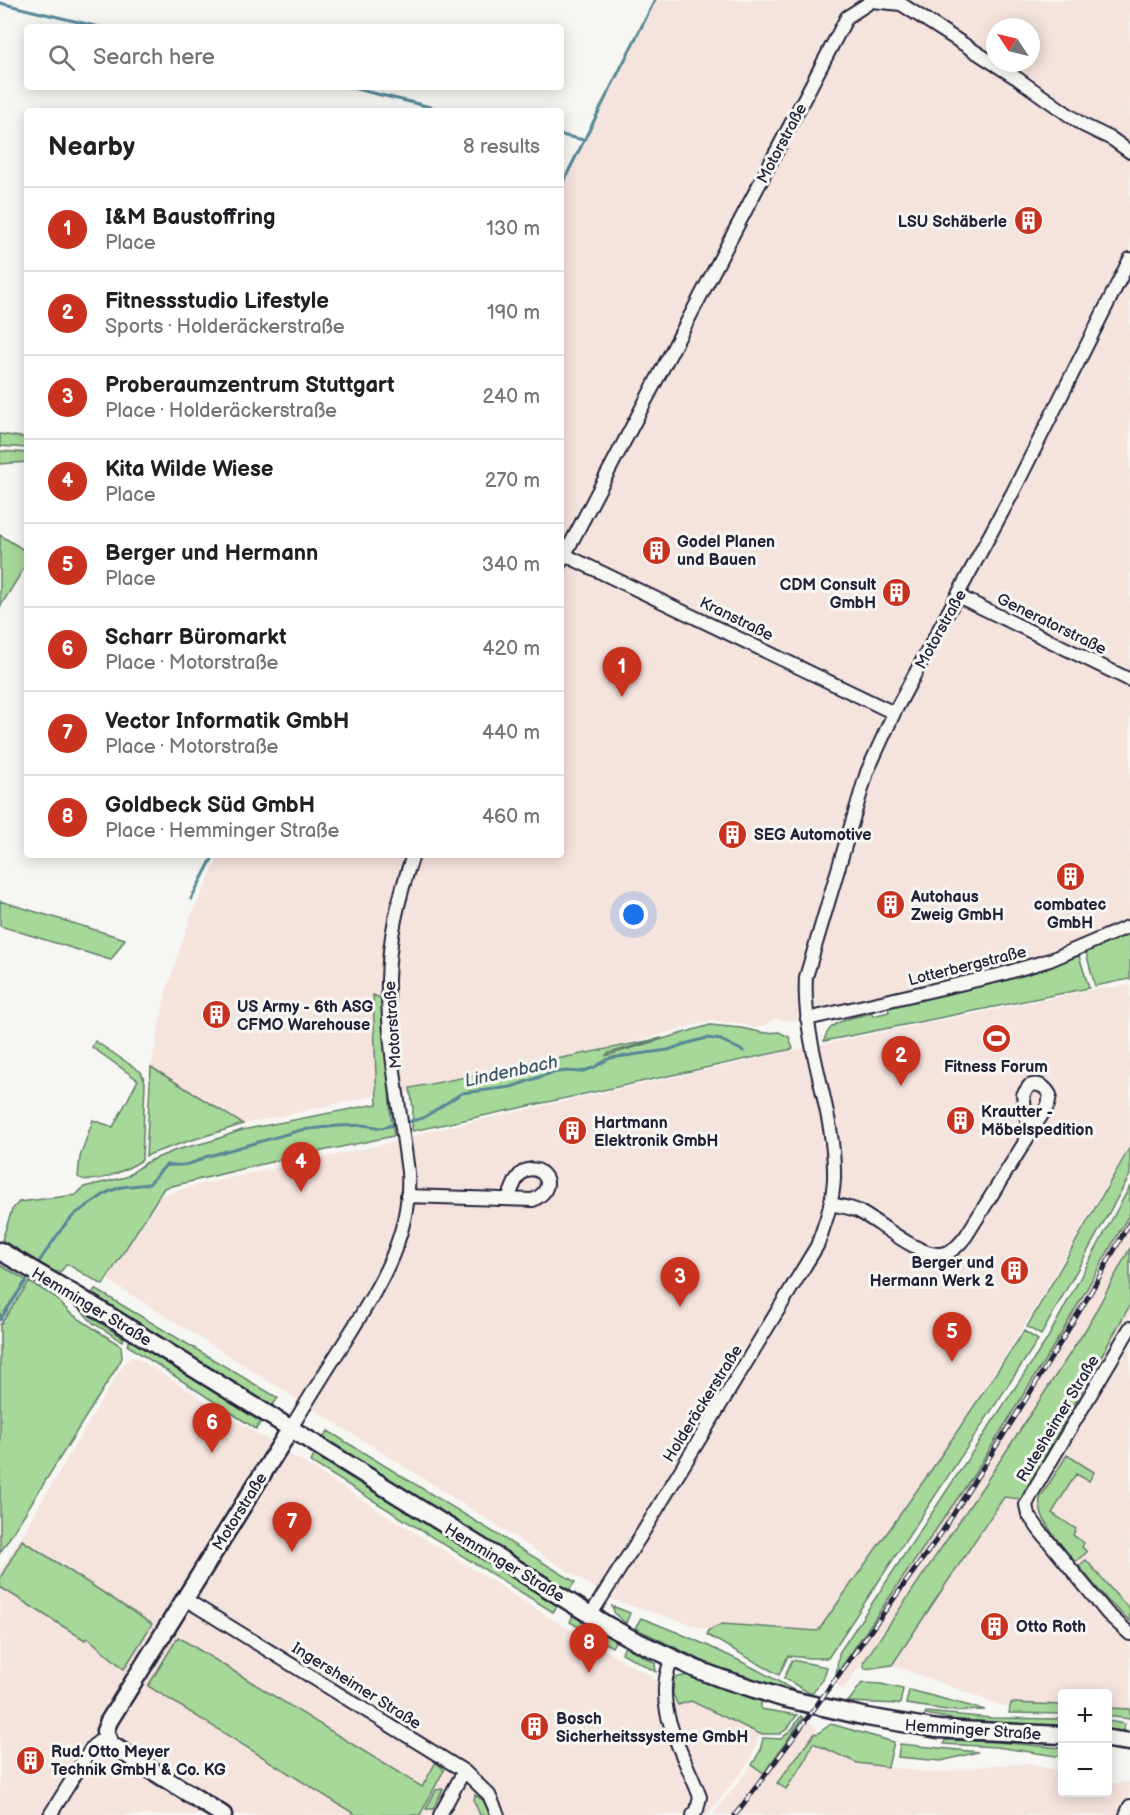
<!DOCTYPE html>
<html lang="en">
<head>
<meta charset="utf-8">
<style>
	:root { --surface:#fff; --page:#f2f2f2; --text:#202124; --muted:#757577; --line:#e0e0e0; --accent:#c8321e }
	body { margin:0; font-family:"Balsamiq Sans",sans-serif; background:var(--page); color:var(--text) }
	.controls { position:absolute; right:18px; bottom:18px; display:grid; overflow:hidden; border-radius:6px; box-shadow:0 3px 15px #0003 }
	.controls button { width:54px; height:54px; display:grid; place-items:center; padding:0; border:0; border-bottom:2px solid var(--line); background:var(--surface); color:var(--text); font:30px sans-serif }
	.compass { position:absolute; left:986px; top:18px; width:54px; height:54px; border-radius:50%; background:var(--surface); box-shadow:0 3px 15px #0003; rotate:305deg }
	.you { position:absolute; left:634px; top:915px; width:21px; height:21px; margin:-15px; border:4px solid #fff; border-radius:50%; background:#1a73e8; box-shadow:0 0 0 9px #1a73e833 }
	.badge { display:grid; place-items:center; width:39px; height:39px; border-radius:50%; background:var(--accent); color:#fff; font-size:20px; font-weight:700 }
	.pin { position:absolute; translate:-50% -50px; filter:drop-shadow(0 2px 3px #0008) }
	.pin::after { content:''; position:absolute; top:32px; width:21px; height:18px; background:inherit; clip-path:polygon(0 0,100% 0,50% 100%) }
	.list { margin:0; padding:0; list-style:none }
	h2 { display:flex; justify-content:space-between; align-items:center; height:78px; margin:0; padding:0 24px; font-size:26px }
	h2 small { font-size:20px; font-weight:400; color:var(--muted) }
	.list li { display:grid; grid-template-columns:39px 1fr auto; gap:18px; align-items:center; box-sizing:border-box; height:84px; padding:0 24px; border-top:2px solid var(--line) }
	.list b { display:block; font-size:22px; white-space:nowrap }
	.list p { margin:0; font-size:20px; white-space:nowrap; color:var(--muted) }
	.list em { font-size:20px; font-style:normal; color:var(--muted) }
	.icon { flex:none; width:33px; height:33px; fill:none; stroke:currentColor; stroke-width:2; stroke-linecap:round; stroke-linejoin:round }
	.map { position:relative; flex:none; width:1130px; height:1815px; overflow:hidden }
	.search { position:absolute; background:var(--surface); box-shadow:0 3px 15px #0003; left:24px; top:24px; width:540px; height:66px; display:flex; align-items:center; gap:15px; box-sizing:border-box; padding:0 21px; border-radius:6px; color:var(--muted); font-size:22px }
	.panel { position:absolute; background:var(--surface); box-shadow:0 3px 15px #0003; left:24px; top:108px; width:540px; height:750px; border-radius:6px }
	.map>svg:first-child { display:block }
</style>
</head>
<body>
<div class="map">
<svg width="1130" height="1815" viewBox="0 0 1130 1815">
	<rect width="100%" height="100%" fill="#f6f6f2"/>
	<filter id="ink" filterUnits="userSpaceOnUse"><feTurbulence type="fractalNoise" baseFrequency=".0167" numOctaves="2"/><feDisplacementMap in="SourceGraphic" scale="12" xChannelSelector="R" yChannelSelector="G"/><feConvolveMatrix kernelMatrix="1 2 1 2 8 2 1 2 1" color-interpolation-filters="sRGB"/></filter>
	<g filter="url(#ink)">
		<path fill="#f5e3de" fill-rule="evenodd" d="M657 0H1130V916L1080 948 807 1019 790 1021 774 1018 768 1024 755 1028 739 1023 710 1021 624 1044 510 1068 397 1096 378 1095 243 1124 151 1067 166 992 190 918 220 855H561V186ZM995 27H1031V63H995Z
			M1130 985V1145L1030 1317 932 1469 818 1632 722 1624 709 1630 613 1600 418 1475 108 1280 161 1196 193 1186 404 1140 422 1133 800 1049 1092 990Z
			M1130 1213V1248L1086 1329 984 1485 843 1690 832 1680 975 1473 1061 1334Z
			M1130 1305V1716L1108 1713V1694H1062V1709L1006 1707 892 1665 1004 1497 1022 1499Z
			M132 1357 137 1358 560 1624 650 1676 678 1705 690 1701 760 1734 749 1762 707 1815H0V1572L121 1368 128 1359Z
			M803 1718 817 1727 815 1733 777 1782 785 1789 813 1743 857 1763 934 1773 1004 1764H1029L1062 1772V1792H1108V1782L1113 1783 1130 1782V1815H713L752 1765 764 1773Z"/>
		<path fill="#a6d899" stroke="#647d6a" stroke-width="1.5" d="M0 434 27 438V448L0 446Z
			M0 451 27 453V462L0 464Z
			M0 535 27 552V563L0 607Z
			M0 901 125 939 111 960 0 926Z
			M1130 932V979L1095 986 1085 949Z
			M1079 956 1089 988 824 1041C828 1019 854 1018 872 1013L873 1016 889 1012 888 1008Z
			M373 995 383 999 391 1118 394 1136 279 1160 164 1188 103 1285 67 1264 61 1271 55 1272 2 1240 12 1210 19 1202 76 1195 84 1187 126 1177 147 1162 176 1150 211 1141 242 1130 377 1104Z
			M710 1025 741 1028 765 1033 779 1032 789 1037 793 1049 413 1131 412 1128 413 1108 410 1088 662 1038 609 1053 605 1056Z
			M95 1041 141 1072 145 1082 142 1160C128 1169 93 1187 78 1177L80 1157 93 1120 113 1127 138 1080 92 1047Z
			M151 1067 243 1124C211 1135 178 1143 146 1156Z
			M1130 1147V1175L1041 1335 1027 1327Z
			M1130 1186V1213L1061 1334 975 1473 836 1675 839 1653 1046 1341Z
			M1130 1248V1305L1021 1499 1004 1497 892 1665 865 1669 863 1663 984 1485 1086 1329Z
			M0 1265 26 1280 0 1318Z
			M29 1282 54 1296 70 1313 121 1346 122 1358 117 1367 0 1553V1325Z
			M95 1289 278 1398 272 1406 90 1296Z
			M84 1309 95 1320 124 1338 122 1341 93 1323 81 1310Z
			M1024 1331 1038 1340 828 1658H810L788 1656 779 1675 707 1635 709 1630 722 1624 818 1631 932 1469Z
			M131 1339 261 1422 256 1429 127 1345Z
			M328 1431 575 1582 569 1590 323 1438Z
			M314 1455 558 1605 553 1612 311 1462Z
			M1067 1455 1094 1472 1089 1481 1076 1474 1052 1513 1076 1529 1073 1535 1084 1543 1082 1547 1087 1552 1075 1562C1062 1544 1037 1521 1040 1498Z
			M22 1540 152 1624 124 1669 88 1638 85 1640 0 1587V1578Z
			M1086 1560 1117 1596 1130 1609V1621L1108 1601 1079 1566Z
			M612 1606 630 1613 626 1623 615 1614Z
			M573 1615 616 1640 612 1647 570 1622Z
			M641 1618C696 1639 749 1663 800 1694L711 1665 635 1628Z
			M178 1637 422 1787 436 1762 444 1770 420 1815H356L148 1686Z
			M625 1646 655 1663 656 1672 622 1653Z
			M792 1660 827 1667 823 1680 811 1694 784 1678Z
			M688 1675 761 1700V1709L797 1715 788 1728 780 1734H760L691 1701 678 1705 673 1694 674 1678Z
			M862 1683 881 1684 903 1689 900 1704 848 1702Z
			M909 1690H910L985 1710 954 1711 906 1704Z
			M1011 1703 1062 1705V1714L1009 1713Z
			M1108 1708 1130 1709V1719L1108 1716Z
			M926 1712 991 1718 1062 1719V1727L958 1720 925 1714Z
			M801 1716 803 1718 764 1773 752 1765 760 1751 763 1738 781 1739 792 1729Z
			M1108 1721 1125 1724 1123 1732 1108 1730Z
			M831 1724 894 1742 888 1767 857 1763 813 1743 805 1761 786 1789 777 1783 815 1733 817 1734Z
			M945 1740 997 1742 1062 1748V1757L997 1747 944 1744Z
			M900 1744 978 1752 941 1761 898 1757Z
			M443 1789 433 1809H426L436 1790Z
			M475 1795 483 1800 490 1815H480L474 1801Z"/>
		<g fill="none" stroke-linecap="round" stroke-linejoin="round">
			<path stroke="#578897" stroke-width="3" d="M0 3 99 27
				M348 87 447 111
				M561 135 584 140
				M561 186 655 0
				M191 899 214 855
				M404 1123 423 1118 462 1093 511 1087 551 1073 567 1071 580 1072 593 1068 610 1058 668 1050 688 1043 707 1038 721 1040 743 1051
				M36 1266 63 1227 75 1214 108 1192 121 1187 149 1184 166 1165C182 1166 192 1165 205 1157L301 1130 338 1126 364 1125 381 1128 397 1124
				M0 1320 31 1274"/>
			<defs>
				<path id="street" d="M565 555 894 713
					M561 562 847 17 872 1 901 4 1018 79 1083 125 1112 139 1130 152
					M958 596 1130 680
					M807 1019 999 975 1050 960 1130 926
					M407 1196 533 1200C565 1185 534 1155 518 1177 514 1183 511 1192 508 1199
					M830 1204C839 1206 849 1207 858 1211 878 1221 918 1256 940 1254 952 1253 959 1245 966 1236L1048 1105 1050 1095C1045 1086 1038 1082 1029 1086L1023 1095 1028 1128 1024 1143
					M1130 1328 1032 1493 1026 1505 1028 1514 1040 1531 1107 1613 1130 1634
					M291 1428C309 1398 328 1368 347 1338 379 1286 412 1235 408 1172 400 1109 387 1044 388 980 389 938 399 895 413 855
					M185 1599 464 1771 489 1795 498 1815
					M591 1614 640 1537 817 1246C825 1224 833 1202 834 1179 836 1110 802 1046 806 977L867 772 894 713 1013 492 1130 259
					M672 1659C650 1706 684 1753 700 1797L697 1810 693 1815
					M50 1815 93 1746 106 1736
					M440 1815 464 1771
					M1126 1815 1130 1806"/>
				<path id="secondary" d="M0 1251 79 1297 605 1624 632 1639 696 1669 720 1678 783 1698 867 1717 938 1729 1062 1735
					M1108 1739 1130 1742
					M223 1815 110 1744 105 1731 109 1721 291 1428"/>
			</defs>
			<use href="#street" stroke="#22223b" stroke-width="16"/>
			<use href="#secondary" stroke="#22223b" stroke-width="21"/>
			<use href="#street" stroke="#f6f6f2" stroke-width="12"/>
			<use href="#secondary" stroke="#f6f6f2" stroke-width="16"/>
			<defs>
				<path id="rail" d="M735 1815 793 1738 942 1532 1028 1396 1088 1297 1130 1222"/>
			</defs>
			<use href="#rail" stroke="#22223b" stroke-width="5"/>
			<use href="#rail" stroke="#f6f6f2" stroke-width="3" stroke-dasharray="9" stroke-linecap="butt"/>
		</g>
	</g>
	<defs>
		<symbol id="building-disc" viewBox="-11 -11 22 22"><circle r="9.5" fill="#c8321e" stroke="#f6f6f2"/><path d="M-4-6H4V6H1V3H-1V6H-4ZM-2.5-4.3h1.7v1.8h-1.7ZM.8-4.3h1.7v1.8H.8ZM-2.5-1h1.7V.8h-1.7ZM.8-1h1.7V.8H.8Z" fill="#fff"/></symbol>
		<symbol id="stadium-disc" viewBox="-11 -11 22 22"><circle r="9.5" fill="#c8321e" stroke="#f6f6f2"/><path d="M0-5a6.5 5 0 1 0 0 10a6.5 5 0 1 0 0-10ZM-3.5-1.8h7v3.6h-7Z" fill="#fff"/></symbol>
	</defs>
	<g fill-rule="evenodd">
		<use href="#building-disc" x="1012" y="204" width="33" height="33"/>
		<use href="#building-disc" x="640" y="534" width="33" height="33"/>
		<use href="#building-disc" x="880" y="576" width="33" height="33"/>
		<use href="#building-disc" x="716" y="818" width="33" height="33"/>
		<use href="#building-disc" x="1054" y="860" width="33" height="33"/>
		<use href="#building-disc" x="874" y="888" width="33" height="33"/>
		<use href="#building-disc" x="200" y="998" width="33" height="33"/>
		<use href="#stadium-disc" x="980" y="1022" width="33" height="33"/>
		<use href="#building-disc" x="944" y="1104" width="33" height="33"/>
		<use href="#building-disc" x="556" y="1114" width="33" height="33"/>
		<use href="#building-disc" x="998" y="1254" width="33" height="33"/>
		<use href="#building-disc" x="978" y="1610" width="33" height="33"/>
		<use href="#building-disc" x="518" y="1710" width="33" height="33"/>
		<use href="#building-disc" x="14" y="1744" width="33" height="33"/>
	</g>
	<g text-anchor="middle" stroke-width="6" stroke-linejoin="round" paint-order="stroke">
		<g font-size="16" fill="#22223b" stroke="#f6f6f2">
			<text transform="translate(781 143) rotate(-62)" y="6">Motorstraße</text>
			<text transform="translate(737 618) rotate(26)" y="6">Kranstraße</text>
			<text transform="translate(1052 623) rotate(26)" y="6">Generatorstraße</text>
			<text transform="translate(940 629) rotate(-61)" y="6">Motorstraße</text>
			<text transform="translate(967 965) rotate(-14)" y="6">Lotterbergstraße</text>
			<text transform="translate(392 1025) rotate(-94)" y="6">Motorstraße</text>
			<text transform="translate(92 1306) rotate(31)" y="6">Hemminger Straße</text>
			<text transform="translate(702 1403) rotate(-58)" y="6">Holderäckerstraße</text>
			<text transform="translate(1057 1418) rotate(-59)" y="6">Rutesheimer Straße</text>
			<text transform="translate(239 1511) rotate(-58)" y="6">Motorstraße</text>
			<text transform="translate(505 1562) rotate(31)" y="6">Hemminger Straße</text>
			<text transform="translate(357 1685) rotate(32)" y="6">Ingersheimer Straße</text>
			<text transform="translate(973 1729) rotate(4)" y="6">Hemminger Straße</text>
		</g>
		<g font-size="16" font-weight="bold" fill="#22223b" stroke="#f6f6f2" text-anchor="start">
			<text x="1007" y="227" text-anchor="end">LSU Schäberle</text>
			<text x="677" y="547">Godel Planen<tspan x="677" dy="18">und Bauen</tspan></text>
			<text x="876" y="590" text-anchor="end">CDM Consult<tspan x="876" dy="18">GmbH</tspan></text>
			<text x="754" y="840">SEG Automotive</text>
			<text x="911" y="902">Autohaus<tspan x="911" dy="18">Zweig GmbH</tspan></text>
			<text x="1070" y="910" text-anchor="middle">combatec<tspan x="1070" dy="18">GmbH</tspan></text>
			<text x="237" y="1012">US Army - 6th ASG<tspan x="237" dy="18">CFMO Warehouse</tspan></text>
			<text x="996" y="1072" text-anchor="middle">Fitness Forum</text>
			<text x="981" y="1117">Krautter -<tspan x="981" dy="18">Möbelspedition</tspan></text>
			<text x="594" y="1128">Hartmann<tspan x="594" dy="18">Elektronik GmbH</tspan></text>
			<text x="994" y="1268" text-anchor="end">Berger und<tspan x="994" dy="18">Hermann Werk 2</tspan></text>
			<text x="1016" y="1632">Otto Roth</text>
			<text x="556" y="1724">Bosch<tspan x="556" dy="18">Sicherheitssysteme GmbH</tspan></text>
			<text x="51" y="1757">Rud. Otto Meyer<tspan x="51" dy="18">Technik GmbH &amp; Co. KG</tspan></text>
		</g>
		<g font-size="18" font-style="italic" fill="#3d5569" stroke="#f6f6f2">
			<text transform="translate(511 1071) rotate(-12)" y="6">Lindenbach</text>
		</g>
	</g>
</svg>
<div class="controls">
<button>+</button>
<button>−</button>
</div>
<svg class="compass" viewBox="-18 -18 36 36"><path d="M0-13l5 13h-10z" fill="#e53935"/><path d="M0 13l5-13h-10z" fill="#757577"/></svg>
<div class="you"></div>
<div class="pin badge" style="left:622px;top:697px">1</div>
<div class="pin badge" style="left:901px;top:1086px">2</div>
<div class="pin badge" style="left:680px;top:1307px">3</div>
<div class="pin badge" style="left:301px;top:1192px">4</div>
<div class="pin badge" style="left:952px;top:1362px">5</div>
<div class="pin badge" style="left:212px;top:1453px">6</div>
<div class="pin badge" style="left:292px;top:1552px">7</div>
<div class="pin badge" style="left:589px;top:1673px">8</div>
<div class="search"><svg class="icon" aria-label="search" viewBox="0 0 24 24"><circle cx="10" cy="10" r="6"/><path d="M15 15l6 6"/></svg>Search here</div>
<section class="panel">
<h2>Nearby<small>8 results</small></h2>
<ul class="list">
<li><span class="badge">1</span><div><b>I&amp;M Baustoffring</b><p>Place</p></div><em>130 m</em></li>
<li><span class="badge">2</span><div><b>Fitnessstudio Lifestyle</b><p>Sports · Holderäckerstraße</p></div><em>190 m</em></li>
<li><span class="badge">3</span><div><b>Proberaumzentrum Stuttgart</b><p>Place · Holderäckerstraße</p></div><em>240 m</em></li>
<li><span class="badge">4</span><div><b>Kita Wilde Wiese</b><p>Place</p></div><em>270 m</em></li>
<li><span class="badge">5</span><div><b>Berger und Hermann</b><p>Place</p></div><em>340 m</em></li>
<li><span class="badge">6</span><div><b>Scharr Büromarkt</b><p>Place · Motorstraße</p></div><em>420 m</em></li>
<li><span class="badge">7</span><div><b>Vector Informatik GmbH</b><p>Place · Motorstraße</p></div><em>440 m</em></li>
<li><span class="badge">8</span><div><b>Goldbeck Süd GmbH</b><p>Place · Hemminger Straße</p></div><em>460 m</em></li>
</ul>
</section>
</div>
</body>
</html>
